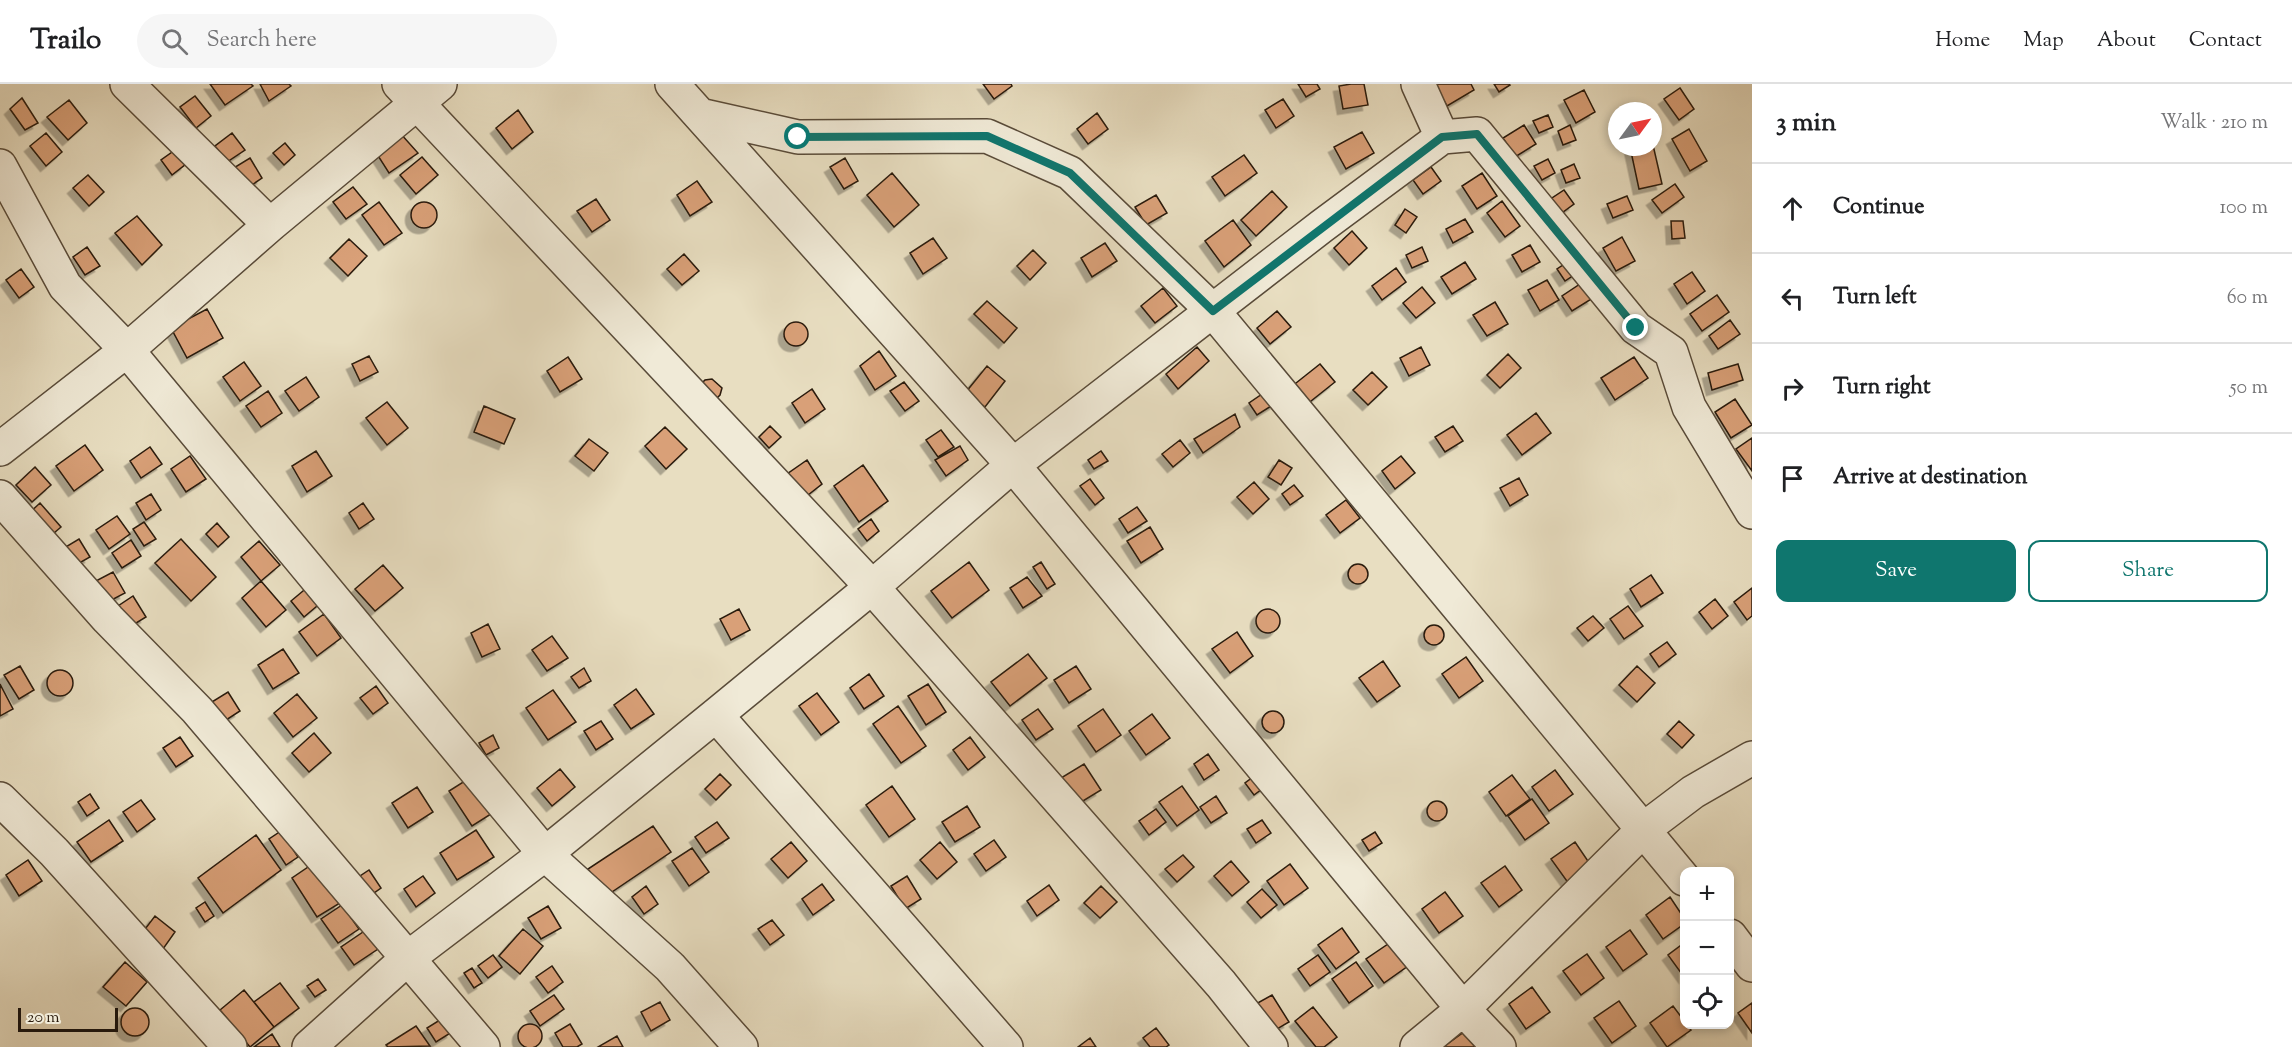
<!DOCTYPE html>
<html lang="en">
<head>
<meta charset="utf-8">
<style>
	:root { --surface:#fff; --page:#f6f6f6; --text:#202124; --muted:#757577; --line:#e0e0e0; --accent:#0f766e }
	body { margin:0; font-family:"Sorts Mill Goudy",serif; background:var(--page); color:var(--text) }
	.controls { position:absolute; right:18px; bottom:18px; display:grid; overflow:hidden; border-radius:12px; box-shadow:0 3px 9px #0003 }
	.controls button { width:54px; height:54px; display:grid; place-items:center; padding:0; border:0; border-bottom:2px solid var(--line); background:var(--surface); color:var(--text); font:30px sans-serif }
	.compass { position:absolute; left:1608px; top:18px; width:54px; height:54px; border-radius:50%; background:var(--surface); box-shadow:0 3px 9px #0003; rotate:57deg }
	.scale { position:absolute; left:18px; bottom:15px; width:100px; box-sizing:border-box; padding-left:6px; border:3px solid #291a0c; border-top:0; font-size:16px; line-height:21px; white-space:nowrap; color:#291a0c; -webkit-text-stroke:4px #f0ead7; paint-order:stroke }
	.stop { position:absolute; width:18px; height:18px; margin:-14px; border:4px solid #0f766e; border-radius:50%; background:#fff }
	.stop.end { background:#0f766e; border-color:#fff; box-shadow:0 2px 6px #0008 }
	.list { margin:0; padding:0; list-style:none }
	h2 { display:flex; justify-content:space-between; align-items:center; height:78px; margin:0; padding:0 24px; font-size:26px }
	h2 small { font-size:20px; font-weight:400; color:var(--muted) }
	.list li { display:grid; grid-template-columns:39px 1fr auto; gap:18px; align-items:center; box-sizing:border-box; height:90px; padding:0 24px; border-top:2px solid var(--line) }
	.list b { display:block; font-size:22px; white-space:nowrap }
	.list em { font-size:20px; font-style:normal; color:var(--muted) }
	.actions { display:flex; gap:12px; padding:18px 24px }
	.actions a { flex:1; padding:14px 0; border:2px solid var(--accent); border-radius:12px; text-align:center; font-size:21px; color:var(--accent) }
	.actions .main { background:var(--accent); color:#fff }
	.icon { flex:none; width:33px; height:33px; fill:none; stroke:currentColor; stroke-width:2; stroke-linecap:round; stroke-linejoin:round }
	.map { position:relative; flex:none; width:1752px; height:963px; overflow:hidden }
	header { display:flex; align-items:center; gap:36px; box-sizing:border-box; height:84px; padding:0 30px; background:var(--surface); border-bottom:2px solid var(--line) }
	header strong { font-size:28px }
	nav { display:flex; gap:33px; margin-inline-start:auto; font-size:21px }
	.search { width:420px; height:54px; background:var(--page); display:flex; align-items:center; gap:15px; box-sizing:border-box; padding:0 21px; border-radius:33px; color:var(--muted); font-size:22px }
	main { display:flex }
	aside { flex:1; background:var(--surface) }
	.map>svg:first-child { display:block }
</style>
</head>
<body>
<header>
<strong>Trailo</strong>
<div class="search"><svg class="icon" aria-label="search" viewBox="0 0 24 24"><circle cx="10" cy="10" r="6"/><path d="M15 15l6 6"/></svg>Search here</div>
<nav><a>Home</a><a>Map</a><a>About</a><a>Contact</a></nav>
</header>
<main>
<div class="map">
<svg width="1752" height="963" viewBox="0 0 1752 963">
	<defs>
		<filter id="shadow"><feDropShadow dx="-5.5" dy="5.5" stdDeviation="0" flood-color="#0004"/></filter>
	</defs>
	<rect width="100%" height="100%" fill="#e8dec1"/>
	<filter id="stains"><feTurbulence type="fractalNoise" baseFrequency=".00333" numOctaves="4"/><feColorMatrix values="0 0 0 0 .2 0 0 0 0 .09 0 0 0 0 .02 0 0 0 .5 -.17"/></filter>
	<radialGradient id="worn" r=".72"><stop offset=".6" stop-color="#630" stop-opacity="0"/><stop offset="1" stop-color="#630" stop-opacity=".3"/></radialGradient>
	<path fill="#d9a078" stroke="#291a0c" stroke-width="1.5" filter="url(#shadow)" d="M210 0H251L253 2 225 21Z
		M260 0H289L291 2 269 17Z
		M983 0H1011L1012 2 994 15Z
		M1298 0H1317L1320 5 1306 13Z
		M1351 0H1364L1368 21 1343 25 1339 2Z
		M1434 0H1471L1474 6 1447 22Z
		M1494 0H1509L1510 1 1499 8Z
		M1680 4 1694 25 1679 36 1664 15Z
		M1584 6 1595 28 1576 39 1564 16Z
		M195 12 211 32 196 44 180 23Z
		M22 14 38 39 25 46 10 25Z
		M1283 15 1294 32 1276 44 1265 26Z
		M69 16 87 39 68 56 47 33Z
		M518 26 533 48 512 65 496 44Z
		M1097 29 1108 45 1088 60 1077 45Z
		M1548 31 1553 43 1539 49 1533 37Z
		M1524 41 1536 60 1515 73 1503 54Z
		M1570 41 1576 56 1563 61 1558 47Z
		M1689 45 1707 77 1690 87 1672 55Z
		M1362 48 1374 69 1346 85 1334 63Z
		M46 49 62 68 46 82 30 62Z
		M232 49 245 66 227 78 215 62Z
		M400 49 418 69 389 89 375 67Z
		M285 59 295 71 284 81 273 69Z
		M1653 61 1662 100 1639 105 1630 63Z
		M175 66 186 80 172 91 161 76Z
		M1244 71 1257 89 1225 112 1212 93Z
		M422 73 438 91 416 110 400 91Z
		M250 74 262 94 246 105 232 85Z
		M845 74 858 97 844 105 830 83Z
		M1548 75 1555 89 1542 96 1534 82Z
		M1574 80 1580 94 1566 99 1561 86Z
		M1431 83 1441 97 1423 110 1413 96Z
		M892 89 919 121 894 143 867 111Z
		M1482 89 1497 112 1477 125 1462 102Z
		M88 91 104 108 89 122 73 104Z
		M697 97 712 118 690 132 677 111Z
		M1675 100 1684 113 1662 129 1652 116Z
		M353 103 367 120 346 135 333 118Z
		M1564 106 1574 120 1559 131 1549 116Z
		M1272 107 1287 123 1256 152 1241 136Z
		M1156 111 1167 129 1146 141 1135 123Z
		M1627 112 1633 126 1613 134 1607 120Z
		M596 115 610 136 592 148 577 127Z
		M1502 117 1520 142 1505 153 1487 129Z
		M411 131a13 13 0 1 1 26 0a13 13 0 1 1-26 0Z
		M379 118 402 149 384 161 362 131Z
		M1405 125 1417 133 1406 149 1395 141Z
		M137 132 162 161 142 181 115 149Z
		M1465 135 1473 148 1453 159 1446 145Z
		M1233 136 1251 161 1224 183 1205 157Z
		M1671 137H1683L1685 154 1672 155Z
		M1352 147 1367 164 1349 181 1334 164Z
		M1622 153 1635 177 1616 187 1603 164Z
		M933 154 947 174 923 190 910 169Z
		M349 155 367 172 348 192 330 174Z
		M1105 159 1117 177 1092 193 1081 174Z
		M1530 161 1540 178 1522 188 1512 171Z
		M87 163 100 182 85 191 73 173Z
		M1422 163 1428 177 1412 184 1406 171Z
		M1033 166 1046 179 1030 196 1017 182Z
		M684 170 699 187 682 201 667 185Z
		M1569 177 1577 189 1565 197 1557 185Z
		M1465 178 1476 195 1452 210 1441 193Z
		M1396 184 1406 198 1382 216 1372 202Z
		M21 185 34 203 19 214 6 196Z
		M1692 188 1705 207 1687 220 1674 200Z
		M1547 196 1559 216 1540 227 1528 206Z
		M1583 198 1593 214 1572 227 1562 212Z
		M1422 203 1435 219 1416 234 1403 219Z
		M1163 204 1177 222 1155 239 1141 222Z
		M1717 211 1729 228 1702 247 1690 230Z
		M987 217 1017 244 1004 259 974 230Z
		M1495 218 1508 240 1487 252 1473 231Z
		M207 225 223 254 187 274 171 244Z
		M1277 227 1291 243 1270 260 1257 244Z
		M1730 236 1740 250 1718 265 1709 252Z
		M784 250a12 12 0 1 1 24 0a12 12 0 1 1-24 0Z
		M1197 263 1209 277 1178 305 1166 290Z
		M1421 263 1430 281 1409 292 1400 274Z
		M879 267 896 292 875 306 860 282Z
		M1508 270 1521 284 1500 304 1487 291Z
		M369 272 378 288 360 297 352 280Z
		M568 273 582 295 560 308 547 287Z
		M1634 273 1648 294 1615 316 1601 294Z
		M244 278 261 302 240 317 223 293Z
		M1320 280 1335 298 1306 321 1291 303Z
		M1738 280 1743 296 1712 306 1708 289Z
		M987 282 1005 297 985 323 966 308Z
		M1372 288 1387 303 1368 321 1353 306Z
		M306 293 319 313 299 327 285 307Z
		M712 295 722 304 720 311 715 316 700 301 705 296Z
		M904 298 919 317 905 327 890 307Z
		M812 305 825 325 805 339 792 319Z
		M1268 306 1276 319 1257 331 1249 319Z
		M268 307 282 329 261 343 246 322Z
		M1735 315 1752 341 1731 354 1715 328Z
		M387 318 408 344 387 361 366 334Z
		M484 322 515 335 504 360 474 348Z
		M1536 329 1551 349 1522 371 1507 351Z
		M1235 330 1240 343 1203 369 1194 355Z
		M770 342 781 353 769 364 759 353Z
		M1453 342 1463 357 1445 368 1435 353Z
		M665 343 687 365 666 385 645 362Z
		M941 346 954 363 938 373 926 356Z
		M1752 354V387L1736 365Z
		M589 355 608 369 594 387 575 372Z
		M1180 356 1190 369 1173 383 1162 370Z
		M85 361 103 386 74 407 56 382Z
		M960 362 968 376 946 392 935 376Z
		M150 363 162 380 141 394 130 377Z
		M316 367 332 392 307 408 292 382Z
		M1101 367 1108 377 1094 385 1088 376Z
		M190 372 206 395 186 408 171 385Z
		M1401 372 1415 389 1395 405 1382 387Z
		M807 376 822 400 803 415 787 390Z
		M1279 376 1292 384 1281 401 1268 393Z
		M863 381 888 417 859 438 834 402Z
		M35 383 51 401 32 418 16 401Z
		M1519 394 1528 411 1510 422 1500 404Z
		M1090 395 1104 414 1095 421 1080 402Z
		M1254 398 1269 415 1253 430 1237 413Z
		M1294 401 1303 412 1290 421 1282 410Z
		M151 410 161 426 146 436 136 419Z
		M1346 416 1360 434 1340 449 1326 431Z
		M40 419 61 443 47 455 26 432Z
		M363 419 374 435 359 445 349 429Z
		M1137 423 1147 437 1128 449 1119 435Z
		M117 432 130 450 109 465 96 446Z
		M871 435 879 447 867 457 858 445Z
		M144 438 156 455 144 462 133 445Z
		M217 439 229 453 218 463 206 450Z
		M1150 443 1163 465 1141 479 1127 457Z
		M79 455 90 473 74 482 64 464Z
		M181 455 216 493 191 517 155 479Z
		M131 456 141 472 122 484 112 469Z
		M259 457 280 481 261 497 241 473Z
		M969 478 989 506 952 534 931 507Z
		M1041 478 1055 500 1047 505 1033 483Z
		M1348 490a10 10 0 1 1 20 0a10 10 0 1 1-20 0Z
		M383 481 403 504 375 527 355 505Z
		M113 488 125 509 104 520 92 499Z
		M1651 491 1663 509 1641 523 1630 505Z
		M1027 493 1042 512 1023 524 1010 504Z
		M261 497 286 526 266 543 242 514Z
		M309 502 323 517 304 533 291 517Z
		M1752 504V532L1747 536 1734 518Z
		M133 512 146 533 128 544 115 524Z
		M1715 515 1728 532 1712 545 1699 528Z
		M1628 522 1643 542 1624 555 1610 535Z
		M739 525 750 546 731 556 720 535Z
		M1256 537a12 12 0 1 1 24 0a12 12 0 1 1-24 0Z
		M324 530 341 554 317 572 299 548Z
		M1593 532 1604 544 1588 557 1577 544Z
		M488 540 500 565 482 573 471 549Z
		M1424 551a10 10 0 1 1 20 0a10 10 0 1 1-20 0Z
		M1237 548 1253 572 1230 589 1212 565Z
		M552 552 568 574 547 587 532 566Z
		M1667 558 1676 570 1659 583 1650 570Z
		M283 565 299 589 273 605 258 581Z
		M1028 570 1047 594 1010 622 991 598Z
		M1466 573 1483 597 1459 614 1442 590Z
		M1383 577 1400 602 1377 618 1359 594Z
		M20 582 34 606 19 615 4 591Z
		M1076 582 1091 605 1069 619 1054 596Z
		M1637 582 1655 599 1637 618 1619 601Z
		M584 584 591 597 579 604 571 593Z
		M47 599a13 13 0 1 1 26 0a13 13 0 1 1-26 0Z
		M869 590 884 612 864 625 850 604Z
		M0 600 13 625 0 632Z
		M928 600 946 628 926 641 908 612Z
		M376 602 388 619 373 630 360 614Z
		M636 605 654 630 631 645 614 621Z
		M553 606 576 638 548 656 526 624Z
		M228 608 240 627 220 640 207 621Z
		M817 609 839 638 821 651 799 622Z
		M297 610 317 634 293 653 274 629Z
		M898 622 926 662 901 679 873 640Z
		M1038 625 1053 645 1036 656 1022 636Z
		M1103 625 1121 651 1096 668 1078 642Z
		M1262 638a11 11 0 1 1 22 0a11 11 0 1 1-22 0Z
		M1152 630 1170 654 1146 671 1129 647Z
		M601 637 613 655 596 666 584 647Z
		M1679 637 1694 651 1682 664 1667 650Z
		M314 649 331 669 309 688 292 669Z
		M493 651 499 664 486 671 479 659Z
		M180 653 193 672 176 683 163 664Z
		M970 653 985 673 968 686 953 666Z
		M1208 670 1219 686 1204 696 1194 680Z
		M1084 680 1101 706 1078 720 1061 694Z
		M560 685 575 703 552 722 537 704Z
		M1555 686 1573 710 1549 727 1532 703Z
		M720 690 731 701 716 716 705 705Z
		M1257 690 1266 702 1254 711 1245 699Z
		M1512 691 1530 715 1506 732 1489 708Z
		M468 695 491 730 472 742 449 707Z
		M892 702 915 735 889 753 866 721Z
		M1182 702 1199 726 1177 742 1159 718Z
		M417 703 433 728 408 744 392 719Z
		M90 710 99 724 87 732 78 718Z
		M1216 712 1227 729 1211 739 1200 723Z
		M1532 715 1549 739 1525 756 1508 732Z
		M141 716 155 735 137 748 123 728Z
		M1427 727a10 10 0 1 1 20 0a10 10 0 1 1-20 0Z
		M967 722 980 743 955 758 942 738Z
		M1156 725 1166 738 1149 751 1139 737Z
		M109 736 123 757 91 778 77 758Z
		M1262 736 1271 749 1256 759 1247 745Z
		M717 738 729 754 706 769 695 753Z
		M653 742 671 768 606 812 588 785Z
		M476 746 494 773 457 796 440 769Z
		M281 747 298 773 286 781 269 755Z
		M1375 748 1382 759 1369 767 1362 756Z
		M256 751 281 786 223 829 198 794Z
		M994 756 1006 773 986 787 974 770Z
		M791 758 807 777 788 794 771 775Z
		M940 758 957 778 937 795 920 776Z
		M1575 758 1592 783 1569 800 1551 775Z
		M692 764 709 788 689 802 672 777Z
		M1183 771 1194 783 1177 798 1165 785Z
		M28 776 42 797 19 812 6 791Z
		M1231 777 1249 798 1232 812 1214 792Z
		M314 779 340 819 317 833 292 794Z
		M1290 780 1308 804 1284 821 1267 797Z
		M1505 782 1522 806 1499 823 1481 799Z
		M369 786 381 804 364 816 351 798Z
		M423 792 435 809 416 823 404 805Z
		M907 792 921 815 905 825 891 802Z
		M822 800 834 816 813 831 802 815Z
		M1049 801 1059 816 1037 832 1027 817Z
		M646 802 658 820 644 830 632 813Z
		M1101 802 1117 818 1100 834 1084 819Z
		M1262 805 1277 821 1261 834 1247 818Z
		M1445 808 1463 832 1439 849 1422 825Z
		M1670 813 1684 834V840L1663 855 1646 831Z
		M205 818 214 832 205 838 196 824Z
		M342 821 359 845 338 859 321 835Z
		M548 822 561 844 541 855 528 834Z
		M155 832 175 848 163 865 142 849Z
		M772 836 784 851 770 861 758 845Z
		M1342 844 1359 868 1336 885 1318 861Z
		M523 845 543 862 520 890 499 872Z
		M366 846 378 865 354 881 341 863Z
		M1630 846 1647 870 1623 887 1606 863Z
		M1391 858 1408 882 1384 899 1366 875Z
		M1684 859V893L1668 871Z
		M1587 870 1604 894 1581 911 1563 887Z
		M493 871 502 883 488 894 478 882Z
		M1318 871 1330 888 1310 902 1298 885Z
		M125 878 147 898 126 922 103 903Z
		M1356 878 1373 902 1349 919 1332 895Z
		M552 882 563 898 548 909 536 893Z
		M472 884 482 899 474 904 464 889Z
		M318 895 326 906 315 913 307 902Z
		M280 899 299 924 274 943 254 918Z
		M1532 903 1550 928 1526 945 1509 920Z
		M244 906 274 943 250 963 220 926Z
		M554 911 564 925 540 942 530 927Z
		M1272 911 1289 938 1270 949 1254 921Z
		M1619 917 1636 942 1612 959 1594 934Z
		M660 918 670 936 651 947 641 928Z
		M1752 919V949L1738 929Z
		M1673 922 1691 946 1667 963 1650 939Z
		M1313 923 1337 953 1324 963H1316L1295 937Z
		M121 938a14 14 0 1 1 28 0a14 14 0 1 1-28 0Z
		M443 934 452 948 436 958 427 944Z
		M518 952a12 12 0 1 1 24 0a12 12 0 1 1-24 0Z
		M570 940 582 960 577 963H563L555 949Z
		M416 942 430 962 388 963 386 961Z
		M1156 944 1169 961 1166 963H1150L1143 954Z
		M1464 948 1475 963H1443Z
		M272 950 280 963H254Z
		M617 952 623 963H598Z
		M1090 954 1096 963H1078Z"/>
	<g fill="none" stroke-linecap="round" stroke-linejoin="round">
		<defs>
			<path id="minor" d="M127 0 270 141
				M399 0 872 503 1221 900 1271 963
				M672 0 1013 381 1463 925 1499 963
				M1418 0 1442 53
				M700 31 798 53 987 52 1070 89 1213 227 1684 795
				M0 82 65 202 127 266 545 770 670 883 741 963
				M0 365 127 266 270 141 440 0
				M0 413 108 535 197 626 483 963
				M716 631 1006 963
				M0 715 54 768 230 963
				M1730 852 1752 881
				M309 963 408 874 545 770 716 631 872 503 1013 381 1322 142 1442 53 1477 50 1636 244 1671 268 1689 323 1752 428
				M1417 963 1463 925 1644 745 1693 708 1752 674"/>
		</defs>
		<use href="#minor" stroke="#594b39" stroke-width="36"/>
		<use href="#minor" stroke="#f0ead7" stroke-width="33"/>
	</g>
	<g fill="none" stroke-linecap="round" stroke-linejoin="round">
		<path stroke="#0f766e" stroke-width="8" d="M798 53 987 52 1070 89 1213 227 1442 53 1477 50 1636 244"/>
	</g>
	<rect width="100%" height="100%" filter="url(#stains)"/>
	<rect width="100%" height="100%" fill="url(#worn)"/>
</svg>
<div class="controls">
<button>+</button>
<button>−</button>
<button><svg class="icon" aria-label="locate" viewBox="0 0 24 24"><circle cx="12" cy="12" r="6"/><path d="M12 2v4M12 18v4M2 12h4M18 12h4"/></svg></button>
</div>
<svg class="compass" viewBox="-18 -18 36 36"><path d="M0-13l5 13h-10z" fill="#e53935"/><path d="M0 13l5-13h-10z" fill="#757577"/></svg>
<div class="scale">20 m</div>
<div class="stop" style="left:798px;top:53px"></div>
<div class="stop end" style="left:1636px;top:244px"></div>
</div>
<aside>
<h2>3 min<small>Walk · 210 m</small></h2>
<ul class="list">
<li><svg class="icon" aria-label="ahead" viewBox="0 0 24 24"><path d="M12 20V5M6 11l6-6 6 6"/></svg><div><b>Continue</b></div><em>100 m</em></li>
<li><svg class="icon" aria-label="left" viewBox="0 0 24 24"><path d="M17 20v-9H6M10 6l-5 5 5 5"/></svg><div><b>Turn left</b></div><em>60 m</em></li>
<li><svg class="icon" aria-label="right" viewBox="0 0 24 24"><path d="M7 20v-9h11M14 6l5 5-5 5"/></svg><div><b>Turn right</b></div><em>50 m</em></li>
<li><svg class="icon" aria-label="arrive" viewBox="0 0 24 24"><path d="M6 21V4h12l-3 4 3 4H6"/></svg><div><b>Arrive at destination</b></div></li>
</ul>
<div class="actions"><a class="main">Save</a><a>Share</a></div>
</aside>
</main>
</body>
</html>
